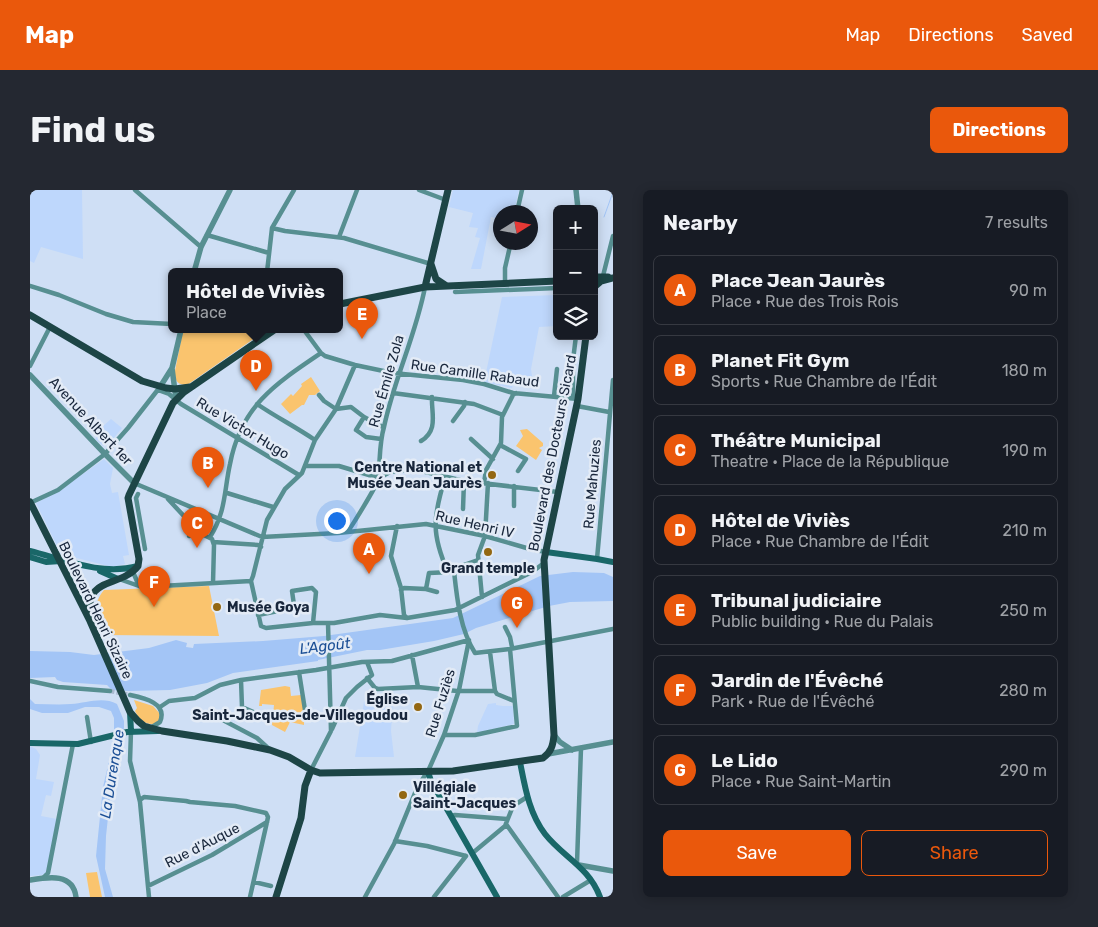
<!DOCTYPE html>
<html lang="en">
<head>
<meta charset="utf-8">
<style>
	:root { --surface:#171b24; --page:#242831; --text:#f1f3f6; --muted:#9ea1a6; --line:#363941; --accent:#ea580c }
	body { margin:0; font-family:Rubik,sans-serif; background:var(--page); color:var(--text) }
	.controls { position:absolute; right:15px; top:15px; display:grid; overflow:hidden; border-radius:8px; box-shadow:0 2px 12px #0003 }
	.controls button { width:45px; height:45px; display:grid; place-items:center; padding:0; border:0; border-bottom:1px solid var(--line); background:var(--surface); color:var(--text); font:25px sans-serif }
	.compass { position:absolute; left:463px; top:15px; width:45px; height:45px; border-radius:50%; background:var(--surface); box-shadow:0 2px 12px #0003; rotate:79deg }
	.you { position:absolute; left:306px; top:330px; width:18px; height:18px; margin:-12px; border:4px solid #fff; border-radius:50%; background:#1a73e8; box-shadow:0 0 0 8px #1a73e833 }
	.badge { display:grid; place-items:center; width:32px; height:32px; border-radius:50%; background:var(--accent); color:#fff; font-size:16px; font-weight:700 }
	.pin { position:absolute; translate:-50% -41px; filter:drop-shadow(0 1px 2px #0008) }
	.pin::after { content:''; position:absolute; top:26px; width:18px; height:15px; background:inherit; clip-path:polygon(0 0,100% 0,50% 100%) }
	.popup { position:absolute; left:138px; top:78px; width:175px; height:65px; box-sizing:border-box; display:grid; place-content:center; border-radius:8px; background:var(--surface); filter:drop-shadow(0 1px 4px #0005); font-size:16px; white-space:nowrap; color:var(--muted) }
	.popup b { font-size:19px; color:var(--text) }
	.popup::after { content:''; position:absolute; left:50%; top:100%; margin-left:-10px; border:10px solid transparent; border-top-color:var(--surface) }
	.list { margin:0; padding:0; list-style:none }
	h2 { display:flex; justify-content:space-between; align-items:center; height:65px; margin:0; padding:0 20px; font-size:21px }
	h2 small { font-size:16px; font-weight:400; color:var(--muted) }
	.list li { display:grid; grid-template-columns:32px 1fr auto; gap:15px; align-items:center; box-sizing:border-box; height:70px; margin:0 10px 10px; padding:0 10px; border:1px solid var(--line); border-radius:8px }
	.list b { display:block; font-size:19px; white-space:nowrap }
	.list p { margin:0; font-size:16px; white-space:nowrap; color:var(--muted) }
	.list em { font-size:16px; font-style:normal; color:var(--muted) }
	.actions { display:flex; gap:10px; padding:15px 20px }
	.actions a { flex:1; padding:11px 0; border:1px solid var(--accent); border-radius:8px; text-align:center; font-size:18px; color:var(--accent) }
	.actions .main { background:var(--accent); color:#fff }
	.icon { flex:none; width:28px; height:28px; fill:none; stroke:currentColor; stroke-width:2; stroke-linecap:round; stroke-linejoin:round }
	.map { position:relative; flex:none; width:583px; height:707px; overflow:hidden; border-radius:8px }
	header { display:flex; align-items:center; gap:30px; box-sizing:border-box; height:70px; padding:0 25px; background:var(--accent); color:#fff }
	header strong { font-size:24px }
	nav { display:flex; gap:28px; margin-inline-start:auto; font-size:18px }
	.intro { display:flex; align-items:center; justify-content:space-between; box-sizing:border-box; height:120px; padding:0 30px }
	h1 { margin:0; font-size:35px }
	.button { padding:12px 22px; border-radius:8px; background:var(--accent); color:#fff; font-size:18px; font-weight:700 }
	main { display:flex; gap:30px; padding:0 30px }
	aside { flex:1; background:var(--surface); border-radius:8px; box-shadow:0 2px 12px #0003 }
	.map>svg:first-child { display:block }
</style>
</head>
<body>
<header>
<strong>Map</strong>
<nav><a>Map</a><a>Directions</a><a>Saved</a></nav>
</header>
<div class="intro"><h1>Find us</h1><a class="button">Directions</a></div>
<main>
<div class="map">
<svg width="583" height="707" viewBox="0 0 583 707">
	<rect width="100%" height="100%" fill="#cfdff5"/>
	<path fill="#bed7fc" d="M0 0H52L53 69 11 57 4 73 0 71Z
		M423 0H489L484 22H470V29L461 27 451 79H441L450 48 445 47 448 38 439 37 443 23 419 17Z
		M527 105V136L509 137 501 179 502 186 497 188 486 185 482 198 454 192 472 107Z
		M81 229 92 238 78 255 73 256 65 249 73 240 71 238Z
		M74 269 83 278 80 294 82 303 88 302 99 365 93 366 95 374 82 377 31 364 6 313 26 303Z
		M356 502 362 504 363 509 361 541 364 567H325L334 512 337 509H349L352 506V503Z
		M466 513V515L473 516H483L484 534 447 543 448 536 458 514Z
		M0 556 6 559 10 565 6 589 24 592 21 606 16 605 11 626 27 629 16 683 12 685 0 686Z"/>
	<path fill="#fac46e" d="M153 140H230L232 143 157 195C150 195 147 193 144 186Z
		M281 187 290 201 285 205H279L274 215H272L260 224 251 214 261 204 263 206 272 196 271 194Z
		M497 239 513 253V256L509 258 512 260 506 270 486 256 493 246 490 240Z
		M179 396 189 446 75 445C64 432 62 414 74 400Z
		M255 496 260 497 261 506 271 505 274 520V535L260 532 255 542 242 535 244 515 232 514V516H229L231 500Z
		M104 510 123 516 131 525 130 530 124 534C115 535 109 529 105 521L107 518Z
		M67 682 72 707H60L56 683Z"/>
	<path fill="#a3c5f6" d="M543 382 574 383 583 387V411L540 412 519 416 446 438 434 444 404 451 350 460H337L288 470V471L203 483 177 493 140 500 98 501 82 500 77 495 33 492 27 490 25 487 0 488V461L40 462 64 465 119 458 146 450 157 453 156 457 163 458 164 454 233 451 294 446 423 428 510 386Z
		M0 509 5 514C17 514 29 515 41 514 56 513 73 506 87 514L94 531V538L81 600 76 646 75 679 83 707H75L66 666 73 597 84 550V528L81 521 69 517H55L38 523H12L0 519Z"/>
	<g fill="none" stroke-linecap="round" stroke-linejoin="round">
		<path stroke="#a3c5f6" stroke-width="1" d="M574 27 583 2"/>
		<path stroke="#aabad0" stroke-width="4.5" stroke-dasharray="4.5 2" stroke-linecap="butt" d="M80 501 100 505"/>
		<path stroke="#578f91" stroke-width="4.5" d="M105 0 171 57
			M389 0 416 10
			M487 22 492 0
			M242 38 255 41 314 48 401 74
			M177 45 239 63
			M309 47 327 0
			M237 82 242 38 264 0
			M573 86 583 46
			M475 93V78L481 52
			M0 96 29 105 76 124 103 132 142 134
			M425 102 527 98
			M274 140 291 163 295 166 325 175 363 183 433 190 454 194 483 203 548 209
			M325 175 306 219 285 250 272 283 255 299 237 330 223 386 221 391 231 436 236 438 283 433H304L350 425 377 428 425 420 502 382 514 373
			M0 176 20 137
			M128 200 139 204 151 214 269 285
			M363 203 444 214 473 225
			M289 205 294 211 306 219 321 217 334 227 353 237
			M524 206 527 179
			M543 208V170L546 146
			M227 214C246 227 266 237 285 250
			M547 216 579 222
			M334 227 326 240 336 247 351 249
			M423 231 434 216 435 212
			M441 249 463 269
			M391 251C409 240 401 223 402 207
			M470 255 496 269 488 281
			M276 276H309L349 288
			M349 288 360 282 383 279 434 291 528 302
			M415 288C403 327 401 344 418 382
			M104 293 232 347 308 343 396 334 455 346 500 359 516 362
			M454 293 456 280 471 253 472 227 483 205 486 203
			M197 303 243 317
			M108 304 106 308 115 359
			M138 309 165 338 172 344
			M0 313 28 300 75 264 98 238 130 197
			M484 316V296
			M433 319 434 291
			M367 336 361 366 371 398 374 425 377 428
			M317 342C320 340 347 295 348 290 349 287 348 282 349 279 350 265 350 250 354 237 364 189 386 145 395 97
			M159 346 172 344 182 349 184 355 183 393
			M180 347C196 322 194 301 200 274 211 216 245 194 291 163
			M183 352 228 355 231 357
			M567 369 583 190
			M448 370 428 377 424 381C427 409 430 439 445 463L480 459 583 439
			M103 382 109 396 113 397 221 391
			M89 389 109 396
			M396 399 407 402
			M371 400 374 398 396 399 399 383 421 382
			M452 407 448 365 455 346 458 293
			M228 425 263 418 264 415 262 401 282 398 286 402 283 433
			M475 437 480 447 482 457
			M460 462 465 501 467 504 484 511
			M382 465 388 497
			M269 482 275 520
			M337 488 345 498 348 499 388 497 427 501H465
			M211 490 212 517 228 524
			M0 491 28 497 80 501
			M100 505C114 508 138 513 130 532L122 537
			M130 517 139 511 165 508 190 495 211 490 286 480 332 472 362 471 439 450 429 500 414 545 399 579 387 598 364 654 335 707
			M57 527 61 552
			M189 528 227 548 238 558
			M302 539 316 508 327 497 342 485 337 472
			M101 541 100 571 110 612 119 707
			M414 545H445L487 536 480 459
			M281 580 301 541 298 433
			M110 610 114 607 156 611 160 612 205 616 236 623 238 627 237 632 220 707
			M421 626 425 625 477 629
			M476 634 528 707
			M365 651 397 656 436 666
			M445 661 475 636 483 616 497 607
			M547 673 551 558
			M13 688 18 683 43 554
			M224 692 241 696
			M118 696 182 665 237 632
			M404 707 436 666
			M533 707 561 690"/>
		<path stroke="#578f91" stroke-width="5.5" d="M546 0 548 19
			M164 82 171 57 200 0
			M0 185 75 264 104 293
			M130 197 142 178
			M146 209 142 178 151 140
			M524 545 530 552 542 560
			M518 564 583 552
			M549 675 583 681
			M0 690C19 687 43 683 46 707"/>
		<path stroke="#196768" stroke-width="6" d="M0 361C35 370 72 386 108 376
			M516 362 567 369 583 372
			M0 367 16 372 31 371
			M70 381 88 389
			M100 522 101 541
			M0 553 48 554 97 542 128 541
			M490 572C495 597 499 623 515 644 533 667 559 677 570 707
			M398 582 401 591 467 707"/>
		<path stroke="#1d4546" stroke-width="7" d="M401 74 406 89 415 95
			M564 87H578
			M395 97 418 0
			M564 97 571 91 583 88
			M310 114 395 97 527 91
			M0 125 112 191 136 198 145 199 160 197
			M0 312 60 431 100 522 108 531 114 536 132 541 197 551 240 560 259 567 281 580 290 583 423 581 513 568C521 562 523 556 524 545L514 370 548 209 556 146
			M60 429C54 384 90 399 108 376L109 369 98 308 99 305 143 213 154 202 244 140
			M246 707 271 628 275 596 281 580"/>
	</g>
	<g fill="#936712" stroke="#e3ebf6" stroke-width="2">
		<circle cx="462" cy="285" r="5"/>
		<circle cx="458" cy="362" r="5"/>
		<circle cx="187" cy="417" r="5"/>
		<circle cx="388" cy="517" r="5"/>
		<circle cx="373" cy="605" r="5"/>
	</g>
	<g text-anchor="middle" stroke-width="5" stroke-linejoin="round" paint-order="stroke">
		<g font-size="14" fill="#18263b" stroke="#e3ebf6">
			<text transform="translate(445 183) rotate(8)" y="5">Rue Camille Rabaud</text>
			<text transform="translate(356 191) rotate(-74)" y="5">Rue Émile Zola</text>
			<text transform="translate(61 231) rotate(47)" y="5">Avenue Albert 1er</text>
			<text transform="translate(213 238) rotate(31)" y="5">Rue Victor Hugo</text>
			<text transform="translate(522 263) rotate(-79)" y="5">Boulevard des Docteurs Sicard</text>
			<text transform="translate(562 294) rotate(-85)" y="5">Rue Mahuzies</text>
			<text transform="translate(445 334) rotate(13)" y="5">Rue Henri IV</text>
			<text transform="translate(66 420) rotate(64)" y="5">Boulevard Henri Sizaire</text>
			<text transform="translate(410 513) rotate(-73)" y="5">Rue Fuziès</text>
			<text transform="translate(172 655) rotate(-27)" y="5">Rue d'Auque</text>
		</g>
		<g font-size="14" font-weight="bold" fill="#18263b" stroke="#e3ebf6" text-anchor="end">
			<text x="452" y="282">Centre National et<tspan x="452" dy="16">Musée Jean Jaurès</tspan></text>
			<text x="458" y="383" text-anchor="middle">Grand temple</text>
			<text x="197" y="422" text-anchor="start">Musée Goya</text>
			<text x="378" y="514">Église<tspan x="378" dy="16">Saint-Jacques-de-Villegoudou</tspan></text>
			<text x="383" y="602" text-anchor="start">Villégiale<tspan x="383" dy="16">Saint-Jacques</tspan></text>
		</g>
		<g font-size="15" font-style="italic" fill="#1a4e95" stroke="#e3ebf6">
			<text transform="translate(295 456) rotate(-7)" y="5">L'Agoût</text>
			<text transform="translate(82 584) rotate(-81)" y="5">La Durenque</text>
		</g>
	</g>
</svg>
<div class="controls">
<button>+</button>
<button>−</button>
<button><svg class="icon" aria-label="layers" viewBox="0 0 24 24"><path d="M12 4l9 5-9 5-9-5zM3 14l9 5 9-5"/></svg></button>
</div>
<svg class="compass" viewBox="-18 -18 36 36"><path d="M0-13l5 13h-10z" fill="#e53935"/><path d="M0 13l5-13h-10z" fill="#9ea1a6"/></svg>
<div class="you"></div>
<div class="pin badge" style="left:339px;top:384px">A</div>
<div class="pin badge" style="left:178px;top:298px">B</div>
<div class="pin badge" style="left:167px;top:358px">C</div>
<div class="pin badge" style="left:226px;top:201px">D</div>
<div class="popup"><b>Hôtel de Viviès</b>Place</div>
<div class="pin badge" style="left:332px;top:149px">E</div>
<div class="pin badge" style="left:124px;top:417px">F</div>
<div class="pin badge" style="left:487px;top:438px">G</div>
</div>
<aside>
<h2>Nearby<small>7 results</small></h2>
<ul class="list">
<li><span class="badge">A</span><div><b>Place Jean Jaurès</b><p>Place · Rue des Trois Rois</p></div><em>90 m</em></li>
<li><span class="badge">B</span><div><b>Planet Fit Gym</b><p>Sports · Rue Chambre de l'Édit</p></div><em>180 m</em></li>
<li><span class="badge">C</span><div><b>Théâtre Municipal</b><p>Theatre · Place de la République</p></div><em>190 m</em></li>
<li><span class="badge">D</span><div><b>Hôtel de Viviès</b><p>Place · Rue Chambre de l'Édit</p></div><em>210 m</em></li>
<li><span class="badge">E</span><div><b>Tribunal judiciaire</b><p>Public building · Rue du Palais</p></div><em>250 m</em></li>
<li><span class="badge">F</span><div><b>Jardin de l'Évêché</b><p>Park · Rue de l'Évêché</p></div><em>280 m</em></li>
<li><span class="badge">G</span><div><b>Le Lido</b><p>Place · Rue Saint-Martin</p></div><em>290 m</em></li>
</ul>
<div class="actions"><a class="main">Save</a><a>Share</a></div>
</aside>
</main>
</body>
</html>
